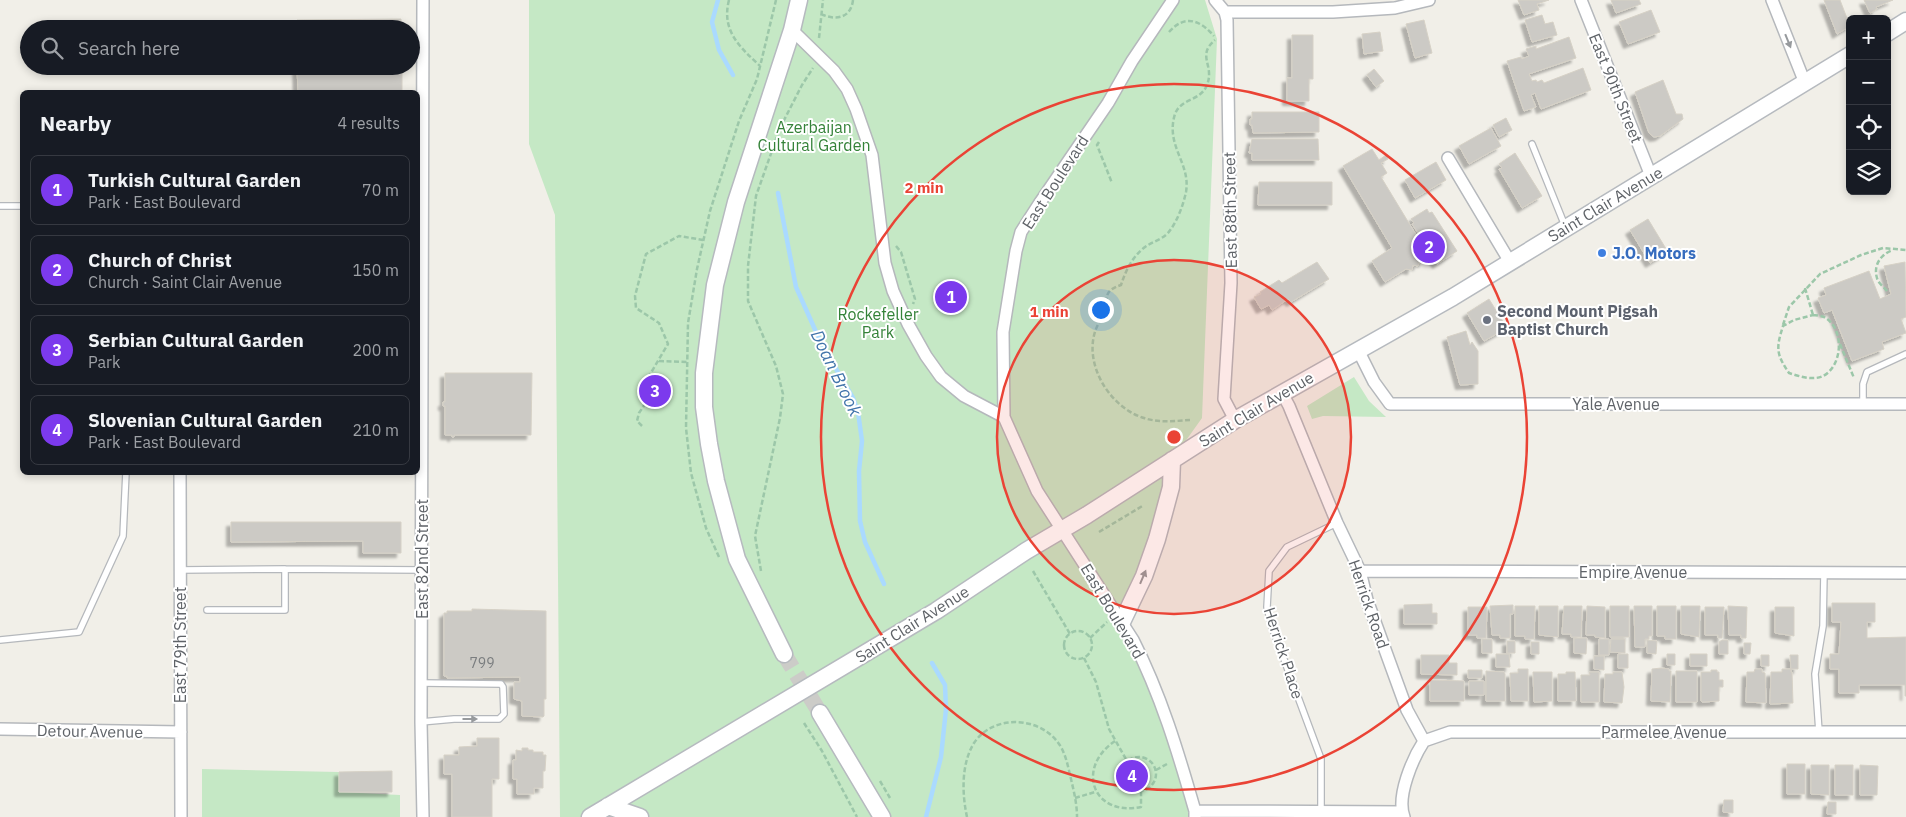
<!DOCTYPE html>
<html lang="en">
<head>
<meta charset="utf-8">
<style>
	:root { --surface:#171b24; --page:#20242c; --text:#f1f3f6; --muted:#9ea1a6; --line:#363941; --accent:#7c3aed }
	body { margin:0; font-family:"IBM Plex Sans",sans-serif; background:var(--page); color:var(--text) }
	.controls { position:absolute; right:15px; top:15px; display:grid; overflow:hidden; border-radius:8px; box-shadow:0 2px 8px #0003 }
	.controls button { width:45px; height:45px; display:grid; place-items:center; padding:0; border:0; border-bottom:1px solid var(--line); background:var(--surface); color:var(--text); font:25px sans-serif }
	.you { position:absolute; left:1100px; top:309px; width:18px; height:18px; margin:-12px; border:4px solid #fff; border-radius:50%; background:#1a73e8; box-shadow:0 0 0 8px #1a73e833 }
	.badge { display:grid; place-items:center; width:32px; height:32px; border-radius:50%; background:var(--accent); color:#fff; font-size:16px; font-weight:700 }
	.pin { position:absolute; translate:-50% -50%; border:2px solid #fff; box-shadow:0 1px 5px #0006 }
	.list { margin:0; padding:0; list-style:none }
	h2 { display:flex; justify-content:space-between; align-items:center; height:65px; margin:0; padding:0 20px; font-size:21px }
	h2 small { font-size:16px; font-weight:400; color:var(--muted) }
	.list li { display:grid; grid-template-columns:32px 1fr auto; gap:15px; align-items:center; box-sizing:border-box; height:70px; margin:0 10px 10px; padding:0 10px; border:1px solid var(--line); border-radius:8px }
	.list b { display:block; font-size:19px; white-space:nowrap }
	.list p { margin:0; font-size:16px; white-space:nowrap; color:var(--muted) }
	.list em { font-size:16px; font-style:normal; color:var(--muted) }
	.icon { flex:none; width:28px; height:28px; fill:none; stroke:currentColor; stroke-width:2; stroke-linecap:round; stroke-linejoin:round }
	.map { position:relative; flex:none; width:1906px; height:817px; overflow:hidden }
	.search { position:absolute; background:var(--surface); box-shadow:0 2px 8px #0003; left:20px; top:20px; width:400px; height:55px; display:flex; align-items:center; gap:12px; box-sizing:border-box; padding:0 18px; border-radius:28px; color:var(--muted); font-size:19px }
	.panel { position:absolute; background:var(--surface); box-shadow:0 2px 8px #0003; left:20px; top:90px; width:400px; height:385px; border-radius:8px }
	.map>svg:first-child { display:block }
</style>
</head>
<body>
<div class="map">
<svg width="1906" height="817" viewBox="0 0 1906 817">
	<defs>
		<filter id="shadow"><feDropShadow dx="-4.5" dy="4.5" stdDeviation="1" flood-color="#0004"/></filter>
	</defs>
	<rect width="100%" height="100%" fill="#f1efe8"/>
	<path fill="#c5e8c5" d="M529 0H1205L1217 39 1202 418 1172 460 1122 622 1177 747 1189 817H619L608 806 590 817H560L555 215 529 144Z
		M1354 377 1369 401 1386 417 1323 416 1312 419 1307 406Z
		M202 769 339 772V792L400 795V817H202Z"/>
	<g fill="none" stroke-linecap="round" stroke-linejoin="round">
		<path stroke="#aadaff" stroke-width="4.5" d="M718 0 712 22 719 50 733 75
			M778 193 796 287 821 343 853 398 858 412 862 441 859 471 860 521 865 542 884 584
			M926 817 941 757 946 709 945 685 932 663"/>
	</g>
	<path fill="#cccac5" stroke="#d6d1c6" filter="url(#shadow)" d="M1518 0H1549L1537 4 1539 10 1524 15Z
		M1611 0H1639L1641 4 1616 13Z
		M1824 0H1840L1850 26 1837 34Z
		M1864 0H1893L1876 7 1877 9 1870 13Z
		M1651 10 1660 32 1628 44 1619 22Z
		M1542 15 1545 24 1553 22 1557 35 1532 42 1525 20Z
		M401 19V29H297V20Z
		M1424 20 1432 53 1415 58 1406 24Z
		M1380 32 1383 51 1364 54 1362 34Z
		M1292 35H1313V79H1309V101H1287V78H1292Z
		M1569 37 1576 58 1529 74 1532 81 1536 80 1537 82 1542 80 1544 83 1583 68 1591 90 1541 109 1535 93 1531 95 1536 107 1524 111 1507 61 1521 57 1522 59 1529 56 1526 49 1536 46V49Z
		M297 66H402V92H298Z
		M1374 69 1384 81 1376 87 1367 75Z
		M1663 80 1676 114H1682L1683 119 1660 136 1654 137 1649 133 1635 92Z
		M1252 112H1319V132L1253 133 1252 125H1250V119H1252Z
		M1506 118 1512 130 1499 137 1493 125Z
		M1491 128 1501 146 1469 164 1459 146Z
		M1252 139H1318L1319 160H1252V153H1249Z
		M1372 149 1379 160 1386 155 1388 159 1381 163 1387 173 1381 177 1418 238 1413 241 1411 249 1416 250 1415 255 1425 257 1423 263 1419 262 1418 266 1413 265 1412 270 1406 269 1385 282 1372 261 1392 248 1343 166Z
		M1515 153 1542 196 1522 208 1499 169 1502 168 1499 164Z
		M1436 162 1446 180 1415 198 1405 180Z
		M1259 182H1332V205H1258Z
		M1427 209 1429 213 1432 212 1457 251 1437 264 1432 257 1434 256 1419 232 1418 233 1412 224 1414 223 1411 219Z
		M1648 219 1668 252 1650 263 1630 230Z
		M1317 262 1329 279 1291 302 1288 299 1272 310 1269 305 1261 309 1254 297 1261 294 1260 292 1279 280 1282 283Z
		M1905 262 1906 317 1901 319 1906 333 1882 342 1884 349 1852 361 1832 310 1824 313 1818 298 1826 295 1824 288 1869 271 1880 299 1891 294 1884 266Z
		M1489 299 1507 328 1484 341 1467 313Z
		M1466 331 1470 345 1472 342 1478 351V384L1460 385 1447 337Z
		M445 373H532L531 435H454V437H452V435H445V406H443V402H445Z
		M231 522H401V553H363V541L231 542Z
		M1832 603H1875V622H1867V638L1906 637V696H1905V685H1859V693H1839V669H1830V654H1839L1841 622H1832Z
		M1432 604V613H1437V624H1404V605Z
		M1513 605V614H1510V638H1500V635H1492L1490 606Z
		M1515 606H1535L1534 639H1525V636H1515Z
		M1539 606H1558V637L1539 635Z
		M1564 606H1582L1581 637H1571V634H1562Z
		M1587 606 1605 607V638L1595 637V635H1586Z
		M1610 606H1629V637H1610Z
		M1634 606H1652V636H1649V639H1645V647H1635Z
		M1657 606H1676V639H1665V636H1657Z
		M1681 606H1700L1699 637 1681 634Z
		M1728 606 1747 607 1746 638H1741V635H1729Z
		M1468 607H1487L1486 638H1477V635H1468Z
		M1705 607H1724L1722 638H1718V635H1705Z
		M1775 607H1794V636L1775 633Z
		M472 609 546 611V699H544V716L543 717 522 716V701L514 699V682H520V677L447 678V676H444V613H447V611H472Z
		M1574 638H1587L1586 654 1574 653Z
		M1482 639H1492V653H1482Z
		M1599 639H1609V655H1599Z
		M1611 639H1625V653L1610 652Z
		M1647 640 1657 641 1656 654 1647 653Z
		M1722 640H1728V654H1719V642Z
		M1507 641H1515V653H1507Z
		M1531 642H1539V654H1531Z
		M1744 643H1751L1750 654H1744Z
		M1496 654H1509L1510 667H1496Z
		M1618 654H1628V668H1618Z
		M1667 654H1675V665H1667Z
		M1690 654H1707V666H1690Z
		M1421 655H1449V663H1457V675L1421 674Z
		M1761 655H1769V666H1761Z
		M1790 655H1798V669H1791Z
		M1594 656H1604V670L1594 669Z
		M1661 668 1669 669V671H1671L1670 702 1651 701 1652 669Z
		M1518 669H1528V701H1511L1510 673H1518Z
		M1755 669H1762V672L1765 673 1766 703 1746 702 1747 672H1754Z
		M1782 669H1791V672H1792L1793 703 1770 704 1771 672H1782Z
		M1468 670H1482V678H1468Z
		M1711 670H1717V672H1719V680H1723V687H1719V701L1702 702 1701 701V672H1711Z
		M1486 671 1504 672 1505 674V701H1486Z
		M1676 671H1697V702H1676Z
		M1533 672H1552V701L1534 702Z
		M1566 672H1575L1576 701H1558V674H1566Z
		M1589 672H1599V702H1581V675H1590Z
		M1613 672H1622L1624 687 1622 703 1604 702 1605 674H1613Z
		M1430 680 1464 681V701H1430Z
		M1469 681H1484V695H1469Z
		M477 738H499V779H492V817H452V774H444V755H459V747L477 746Z
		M522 748H528V750H533V752H543V755H546L545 771H543V788H534V794H517V779H513V760H516V750L522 751Z
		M1787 764H1805V794H1787Z
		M1811 765H1829V795L1811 794Z
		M1835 765H1853V795H1835Z
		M1860 765 1878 766 1877 795H1860Z
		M392 771V792H339V772Z
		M1724 800H1733V813L1723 812Z
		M1828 802H1836V814H1827Z"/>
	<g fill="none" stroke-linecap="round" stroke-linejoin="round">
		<path stroke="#ccccc8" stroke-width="16" stroke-dasharray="16 8" stroke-linecap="butt" d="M784 654 820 713"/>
		<defs>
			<path id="lane" d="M1532 144 1565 226
				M0 206H22
				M1863 404V384L1867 372 1906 354
				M285 569 422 570
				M180 570 285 569V610H207
				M0 640 79 632 123 536 126 472
				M421 722 454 719H499L504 714 503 687 501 684 422 683
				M1819 732 1815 674 1823 626 1824 573
				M1321 814V759L1272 627 1267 607 1269 571 1287 547 1337 523"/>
			<path id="street" d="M1215 0 1225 12 1227 20 1231 283 1224 399 1235 420
				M1581 0 1651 176
				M1772 0 1805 83
				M1225 12H1333L1395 8 1429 0
				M792 30 834 71 847 89 856 109 872 155 885 263 893 291 908 324 926 356 941 377 964 396 1004 417 1037 491 1133 640C1161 695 1178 752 1195 811V817
				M1448 158 1510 262
				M1358 350 1374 382 1390 404H1906
				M1282 393 1289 406 1337 523 1360 571 1367 600 1407 710 1424 741
				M1004 417 1003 332 1016 251 1021 232 1039 204 1108 103 1132 61 1173 0
				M180 472 181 817
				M1360 571 1906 573
				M0 729 181 732
				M1424 741 1450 732H1906
				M1195 811 1402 812
				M423 817 421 722 423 0
				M1404 817C1396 796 1413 758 1424 741"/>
			<path id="secondary" d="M1887 33 1906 21
				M1122 622 1144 576 1157 539 1171 487 1172 460
				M784 654 737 559 716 481 709 444 704 407V373L715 285 736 202 792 30 799 0
				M820 713 882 817
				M608 806 640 817
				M590 817 936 611 1026 551 1087 515 1235 420 1453 297 1850 55"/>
		</defs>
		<use href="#lane" stroke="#b5b8bc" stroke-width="8"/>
		<use href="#street" stroke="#b5b8bc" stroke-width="14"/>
		<use href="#secondary" stroke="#b6babf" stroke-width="19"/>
		<path stroke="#9cc7a9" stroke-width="2.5" stroke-dasharray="5 2.5" stroke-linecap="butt" d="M729 0C721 31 740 47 760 66
			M821 14C836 21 851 18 853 0
			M1169 32C1185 14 1200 20 1214 36
			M819 38 823 0
			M1099 142 1097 145 1112 183
			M896 246 901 252 915 299 913 304
			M1805 288 1813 315
			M1887 291C1884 287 1878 283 1877 278 1873 265 1881 254 1893 250
			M1813 315C1816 315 1821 316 1824 317 1845 328 1843 366 1823 376 1813 381 1798 376 1789 373 1776 354 1776 348 1783 326L1794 320Z
			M1783 325 1789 307 1820 274 1861 255 1883 248 1906 250
			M1840 344 1854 378
			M659 361 687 362
			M1190 420C1175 421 1159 423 1144 418 1104 406 1074 348 1106 313 1107 298 1103 291 1121 285 1126 270 1132 257 1145 247 1152 242 1161 240 1168 233 1177 222 1183 206 1186 192 1191 163 1165 146 1175 114 1181 98 1201 101 1207 85 1215 65 1196 56 1215 40
			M642 426 637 421 639 413 645 404 648 393 649 376 668 344 659 323 636 308 635 296 646 254 679 236 703 240
			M1099 532 1144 505
			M719 557 706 528 691 473 686 428 688 323 697 269 710 211 739 121 757 79 776 0
			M761 571 755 536 780 418 783 394 776 366 748 301V266L756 196 780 128 802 85 813 68
			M1033 571 1070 634
			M1064 645a14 14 0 1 1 28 0a14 14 0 1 1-28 0Z
			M1090 638 1107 622
			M1084 658 1096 682 1109 729 1127 761
			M804 723 822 751 857 817
			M1115 741C1075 768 1093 817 1141 807V791
			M1122 774a17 17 0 1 1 34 0a17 17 0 1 1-34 0Z
			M1156 770 1167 764
			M880 781 890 798
			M1075 798 1095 792
			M967 817C962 794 961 764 974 743 993 714 1040 716 1059 744 1066 754 1068 767 1071 779 1074 792 1077 804 1077 817"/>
		<use href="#lane" stroke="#fff" stroke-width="5.5"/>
		<use href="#street" stroke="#fff" stroke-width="11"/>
		<use href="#secondary" stroke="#fff" stroke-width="16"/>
	</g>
	<defs><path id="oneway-solid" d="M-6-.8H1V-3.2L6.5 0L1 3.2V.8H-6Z" transform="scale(1.25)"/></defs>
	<g fill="#979a9d">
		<use href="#oneway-solid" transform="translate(1788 41) rotate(68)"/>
		<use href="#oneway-solid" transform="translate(1143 577) rotate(-67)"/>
		<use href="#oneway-solid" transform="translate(470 719)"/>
	</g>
	<circle cx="1174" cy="437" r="177" fill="#ea4335" fill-opacity=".12"/>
	<g fill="none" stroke="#ea4335" stroke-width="2.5">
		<circle cx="1174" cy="437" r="177"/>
		<circle cx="1174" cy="437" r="353"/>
	</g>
	<circle fill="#3f7fe0" stroke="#fff" stroke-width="2" cx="1602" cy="253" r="5"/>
	<circle fill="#6b7280" stroke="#fff" stroke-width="2" cx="1487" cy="320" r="5"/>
	<g text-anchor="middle" stroke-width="4" stroke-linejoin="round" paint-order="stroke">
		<g font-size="14" fill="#7a7d7f">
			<text x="482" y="668">799</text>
		</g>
		<g font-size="16" fill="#5f6368" stroke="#fff">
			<text transform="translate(1616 88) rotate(68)" y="6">East 90th Street</text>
			<text transform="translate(1055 182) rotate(-57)" y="6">East Boulevard</text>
			<text transform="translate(1605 204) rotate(-31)" y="6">Saint Clair Avenue</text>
			<text transform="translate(1230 210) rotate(-91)" y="6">East 88th Street</text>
			<text x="1616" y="410">Yale Avenue</text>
			<text transform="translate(1256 409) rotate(-31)" y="6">Saint Clair Avenue</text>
			<text transform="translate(422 559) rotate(-90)" y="6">East 82nd Street</text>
			<text x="1633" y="578">Empire Avenue</text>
			<text transform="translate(1369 604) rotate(71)" y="6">Herrick Road</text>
			<text transform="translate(1113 611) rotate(59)" y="6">East Boulevard</text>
			<text transform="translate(912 624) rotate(-32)" y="6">Saint Clair Avenue</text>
			<text transform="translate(180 645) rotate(-90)" y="6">East 79th Street</text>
			<text transform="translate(1284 653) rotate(72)" y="6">Herrick Place</text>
			<text transform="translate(90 731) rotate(1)" y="6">Detour Avenue</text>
			<text x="1664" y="738">Parmelee Avenue</text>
		</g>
		<g font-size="16" fill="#348238" stroke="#fff">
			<text x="814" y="133">Azerbaijan<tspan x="814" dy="18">Cultural Garden</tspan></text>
			<text x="878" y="320">Rockefeller<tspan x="878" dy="18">Park</tspan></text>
		</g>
		<g font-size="16" font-weight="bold" fill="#366cbe" stroke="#fff" text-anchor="start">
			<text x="1612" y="259">J.O. Motors</text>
		</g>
		<g font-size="16" font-weight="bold" fill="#5b616d" stroke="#fff" text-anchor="start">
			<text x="1497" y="317">Second Mount Pigsah<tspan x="1497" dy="18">Baptist Church</tspan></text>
		</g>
		<g font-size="18" font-style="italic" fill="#4174aa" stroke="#fff">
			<text transform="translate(836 373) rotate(64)" y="6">Doan Brook</text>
		</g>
	</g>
	<circle cx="1174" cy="437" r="8" fill="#ea4335" stroke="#fff" stroke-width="2.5"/>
	<g font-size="15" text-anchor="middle" font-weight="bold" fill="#ea4335" stroke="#fff" stroke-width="4" stroke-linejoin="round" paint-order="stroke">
		<text x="924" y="193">2 min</text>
		<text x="1049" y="317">1 min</text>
	</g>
</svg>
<div class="controls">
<button>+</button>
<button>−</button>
<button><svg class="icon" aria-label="locate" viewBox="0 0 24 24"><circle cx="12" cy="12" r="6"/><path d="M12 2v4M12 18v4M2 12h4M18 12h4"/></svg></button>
<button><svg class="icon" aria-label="layers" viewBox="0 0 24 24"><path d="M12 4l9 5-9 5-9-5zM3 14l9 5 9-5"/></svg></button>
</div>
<div class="you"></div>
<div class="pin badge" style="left:951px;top:297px">1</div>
<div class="pin badge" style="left:1429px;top:247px">2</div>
<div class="pin badge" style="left:655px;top:391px">3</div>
<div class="pin badge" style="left:1132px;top:776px">4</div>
<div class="search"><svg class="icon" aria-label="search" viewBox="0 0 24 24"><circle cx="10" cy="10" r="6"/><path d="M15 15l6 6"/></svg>Search here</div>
<section class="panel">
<h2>Nearby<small>4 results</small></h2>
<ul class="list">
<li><span class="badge">1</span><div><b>Turkish Cultural Garden</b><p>Park · East Boulevard</p></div><em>70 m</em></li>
<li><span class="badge">2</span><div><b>Church of Christ</b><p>Church · Saint Clair Avenue</p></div><em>150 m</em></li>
<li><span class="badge">3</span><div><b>Serbian Cultural Garden</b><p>Park</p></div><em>200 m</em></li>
<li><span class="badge">4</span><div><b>Slovenian Cultural Garden</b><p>Park · East Boulevard</p></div><em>210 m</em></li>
</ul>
</section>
</div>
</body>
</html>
